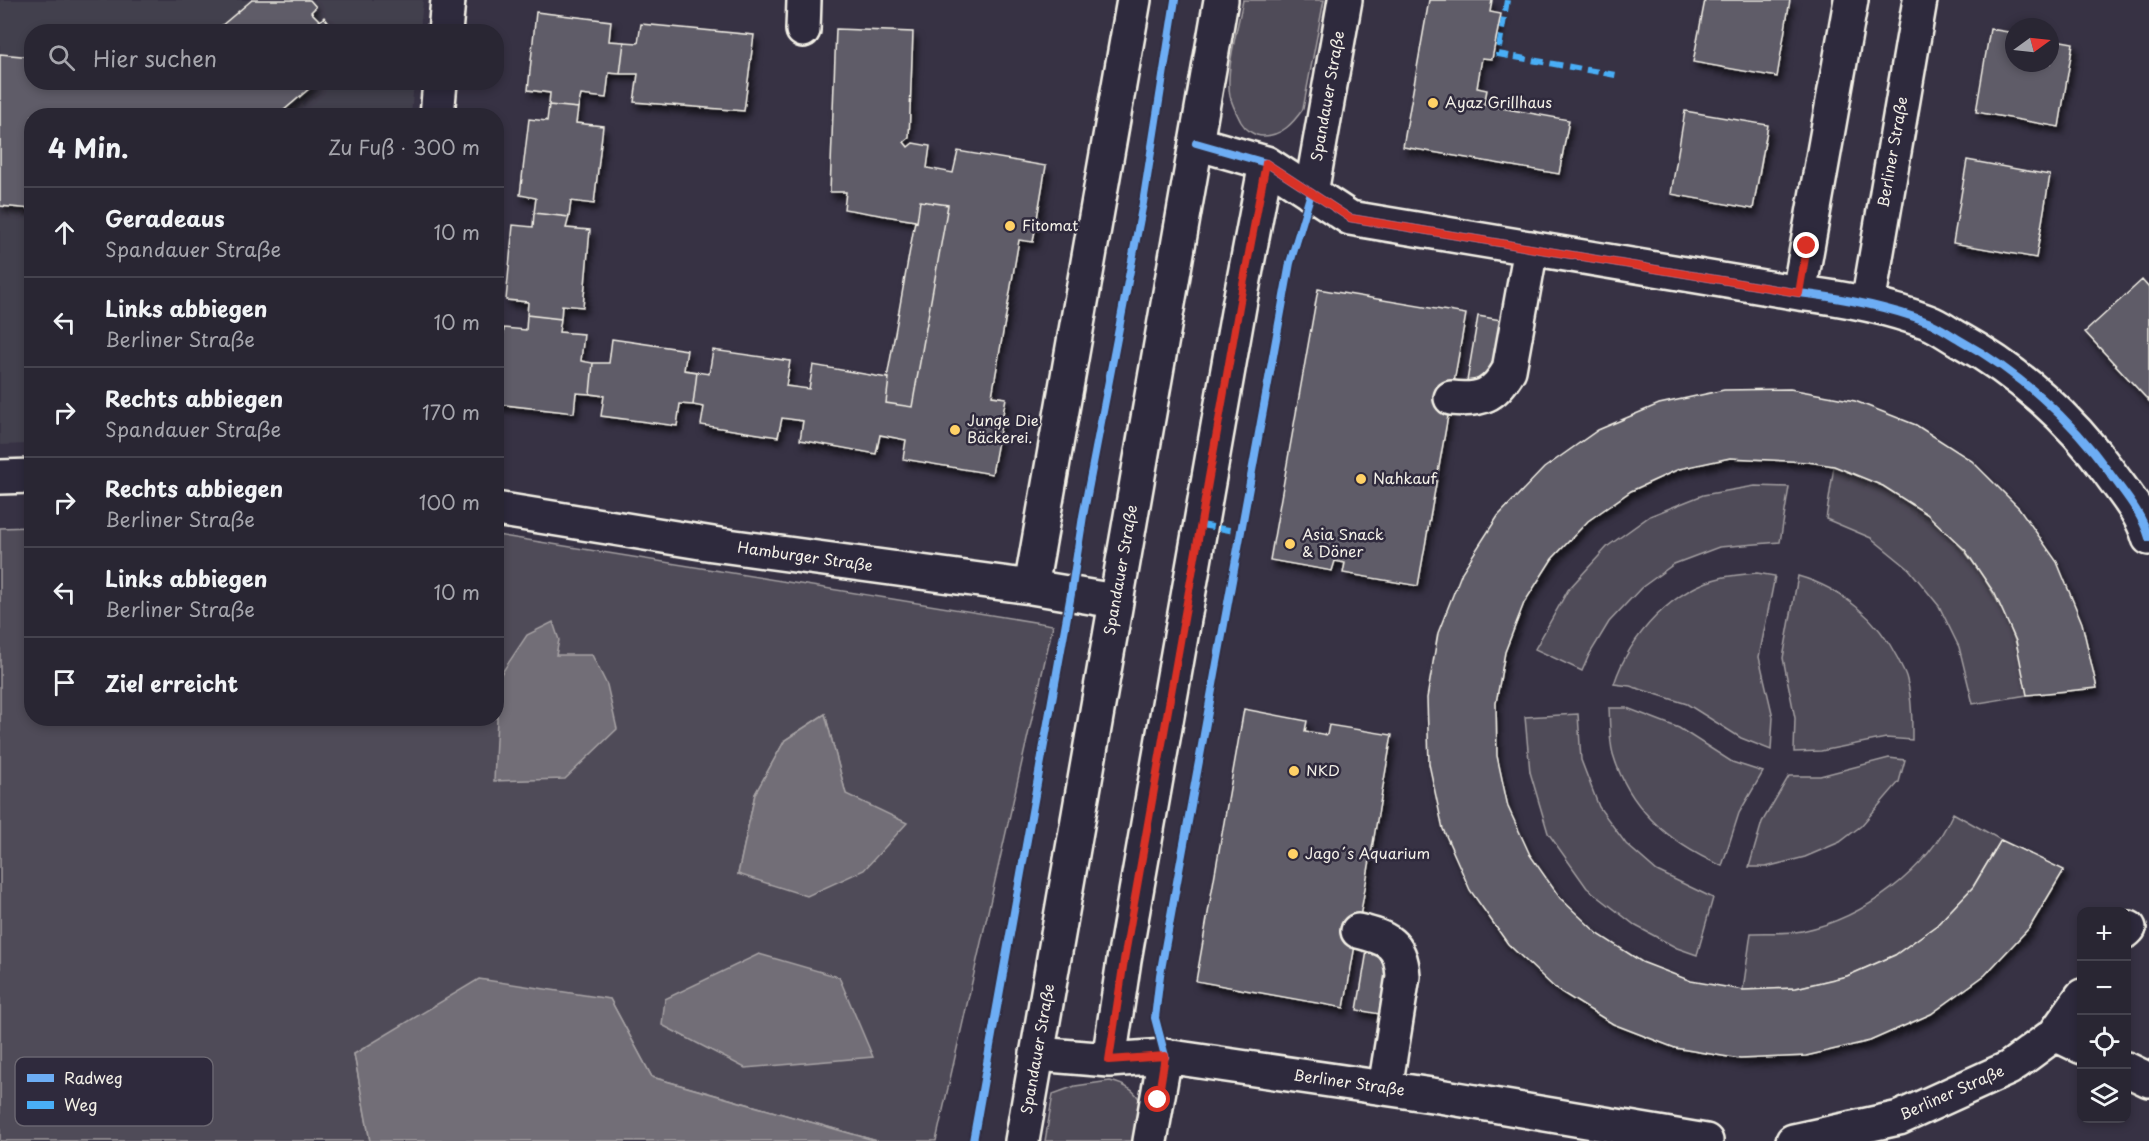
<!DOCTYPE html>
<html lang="de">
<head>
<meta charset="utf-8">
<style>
	:root { --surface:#292633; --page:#35323f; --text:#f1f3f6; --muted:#a5a5ac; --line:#45434e }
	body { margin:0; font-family:"Playpen Sans",sans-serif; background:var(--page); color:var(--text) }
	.controls { position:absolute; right:18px; bottom:18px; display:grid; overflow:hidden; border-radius:12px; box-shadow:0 3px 9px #0003 }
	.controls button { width:54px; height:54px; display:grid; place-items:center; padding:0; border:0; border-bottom:2px solid var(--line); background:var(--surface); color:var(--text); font:30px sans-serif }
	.compass { position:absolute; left:2005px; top:18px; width:54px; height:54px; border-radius:50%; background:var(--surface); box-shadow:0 3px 9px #0003; rotate:75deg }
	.stop { position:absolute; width:18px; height:18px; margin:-14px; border:4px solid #d93025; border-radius:50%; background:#fff }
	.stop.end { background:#d93025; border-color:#fff; box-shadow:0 2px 6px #0008 }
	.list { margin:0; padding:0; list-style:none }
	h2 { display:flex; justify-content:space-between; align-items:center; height:78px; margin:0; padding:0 24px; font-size:26px }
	h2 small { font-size:20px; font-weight:400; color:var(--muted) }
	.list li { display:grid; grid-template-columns:39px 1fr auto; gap:18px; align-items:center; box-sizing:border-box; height:90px; padding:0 24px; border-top:2px solid var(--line) }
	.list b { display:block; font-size:22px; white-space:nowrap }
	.list p { margin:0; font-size:20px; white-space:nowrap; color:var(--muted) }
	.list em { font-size:20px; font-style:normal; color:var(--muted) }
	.icon { flex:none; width:33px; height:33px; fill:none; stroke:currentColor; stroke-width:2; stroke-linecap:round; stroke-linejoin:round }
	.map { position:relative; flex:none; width:2149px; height:1141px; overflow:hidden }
	.search { position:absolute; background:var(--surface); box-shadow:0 3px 9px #0003; left:24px; top:24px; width:480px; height:66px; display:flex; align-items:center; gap:15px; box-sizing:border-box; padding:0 21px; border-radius:24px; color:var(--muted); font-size:22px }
	.panel { position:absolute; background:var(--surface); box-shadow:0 3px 9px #0003; left:24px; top:108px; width:480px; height:618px; border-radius:24px }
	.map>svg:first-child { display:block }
</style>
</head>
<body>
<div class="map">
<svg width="2149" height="1141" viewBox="0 0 2149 1141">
	<defs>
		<filter id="shadow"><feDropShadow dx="3.5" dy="6" stdDeviation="3" flood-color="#0009"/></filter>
	</defs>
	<rect width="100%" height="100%" fill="#373244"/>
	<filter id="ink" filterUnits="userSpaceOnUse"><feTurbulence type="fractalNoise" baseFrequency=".0167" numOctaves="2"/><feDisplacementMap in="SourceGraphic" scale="12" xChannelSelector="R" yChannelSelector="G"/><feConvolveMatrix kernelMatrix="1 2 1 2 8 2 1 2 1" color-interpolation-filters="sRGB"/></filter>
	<g filter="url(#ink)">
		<path fill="#433f4e" d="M0 0H423L420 31 32 32V82L414 83 411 115 32 116 31 444 0 445Z"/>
		<path fill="#504b59" stroke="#a29ea0" stroke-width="1.5" fill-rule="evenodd" d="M1243 0H1324L1303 109C1293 123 1282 136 1263 136 1254 136 1245 129 1241 122 1237 114 1232 105 1230 96 1225 71 1238 26 1243 0Z
			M1834 466C1850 473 1866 478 1882 485 1941 513 1983 567 2009 625 2016 642 2028 678 2027 695L1973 704 1959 647 1939 606 1909 569 1871 538 1826 519Z
			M1755 486 1789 487 1780 542 1719 547 1674 564 1641 588 1609 622 1589 655 1582 671 1535 649 1568 590 1608 546 1650 516 1703 495Z
			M31 527 32 718H496L497 535 1053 625 936 1141H877L652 1077 610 999 354 1054 370 1141H0V528ZM825 714 846 794 738 874 755 794 785 740Z
			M1757 573 1775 576 1759 657 1773 717 1771 750 1741 738 1687 704 1630 686 1614 684C1630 635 1673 588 1724 577 1735 575 1746 574 1757 573Z
			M1798 576C1841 588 1878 619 1898 659 1901 666 1906 673 1907 680 1912 699 1912 720 1912 740L1886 738 1821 751 1794 752 1795 718 1783 658Z
			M1609 708H1627L1679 728 1732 762 1763 772 1739 813 1722 866C1671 844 1629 809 1613 754 1609 740 1610 722 1609 708Z
			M1578 714 1581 760 1599 807 1626 844 1657 871 1713 898 1697 955 1677 948 1636 926 1587 888 1548 833 1530 772 1525 717Z
			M1889 758 1905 760 1899 782 1861 826 1840 842 1805 857 1766 867H1749L1762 822 1789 776H1820Z
			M1953 813 2001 840 1973 887 1937 925 1895 955 1847 976 1796 988 1743 990 1751 933C1767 932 1786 934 1802 931 1864 918 1927 871 1953 813Z
			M1110 1081C1149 1091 1143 1109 1137 1141H1045L1053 1094 1075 1086Z"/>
		<path fill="#726e77" stroke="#a6a2a4" stroke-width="1.5" d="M553 622 559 640 556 655H592L607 685 617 729 565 779 494 781 499 677 527 635Z
			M825 714 846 794 907 823 864 870 807 896 738 874 755 794 785 740Z
			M759 954 839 977 873 1057 745 1068 662 1025 665 999Z
			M479 979 610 999 652 1077 877 1141H370L354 1054Z"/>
		<path fill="#5f5c67" stroke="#f4f1e8" stroke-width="1.5" filter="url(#shadow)" d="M252 0H310L316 7 311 12 320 21 324 17 336 32H214Z
			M1429 0H1492L1490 12 1501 14 1492 59 1482 58 1477 88 1487 90 1484 105 1569 120 1559 174 1403 147Z
			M1705 0H1790L1777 77 1693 62Z
			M536 12 611 21 609 41 624 42 620 74 609 73 606 98 581 95 578 108 549 105 550 93 528 90Z
			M641 24 754 35 744 111 634 102 638 74H620L624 42 638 43Z
			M836 29 913 32 909 138 904 142 908 147 913 143 930 146 927 168 953 173 958 151 1046 166 1033 242 1019 240 992 396 1006 398 992 474 903 459 906 440 880 435 876 454 800 440 803 421 782 418 778 437 701 425 704 407 693 405 697 372 709 374 713 350 790 361 786 386 809 389 813 365 887 378H889L886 403 912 407 948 205 920 201 917 222 915 221 844 209 846 192H830Z
			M1990 29 2014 33V63H2050V39L2073 43 2059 127 1976 112Z
			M0 54 32 57V82H317L277 116H32V209L0 206Z
			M549 105 578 108 576 123 603 126 594 204 571 201 569 217 534 213 536 198 520 195 529 119 547 121Z
			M1685 111 1768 125 1753 209 1671 194Z
			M1967 160 2050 175 2036 258 1953 243Z
			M920 201 948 205 912 407 886 403 889 378H887L915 221 917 222Z
			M534 213 569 217 566 228 590 230 583 307 562 305 561 319 527 315 528 302 506 300 513 225 533 227Z
			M2142 280 2149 288V401L2085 332Z
			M1318 289 1466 314 1418 586 1343 573 1345 563 1335 561 1332 571 1270 560Z
			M527 315 561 319 559 332 584 334 581 361 593 363 590 394 576 393 574 413 496 404 504 328 526 330Z
			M1478 316 1507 321 1491 379 1466 387Z
			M612 339 687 350 684 370 697 372 693 405 680 404 677 426 601 416 604 396 590 394 593 363H609Z
			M1790 389 1855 401 1916 425 1972 461 2019 508 2057 562 2082 623 2097 688 2027 695 2016 641 1995 594 1965 550 1927 514 1883 486 1834 466 1808 462 1730 458 1679 469 1631 491 1588 521 1552 559 1524 603 1505 652 1496 703 1497 756 1508 807 1530 855 1560 898 1598 934 1642 962 1691 981 1743 990 1796 988 1847 976 1895 955 1937 925 1973 887 2001 840 2064 870 2030 927 1985 975 1931 1014 1870 1041 1806 1056 1740 1059 1675 1048 1613 1024 1556 989 1508 944 1470 890 1443 829 1429 764 1427 698 1438 633 1462 572 1498 516 1544 468 1598 430 1659 404 1724 390Z
			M1244 709 1307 721 1305 731 1327 735 1329 725 1392 735 1344 1008 1196 981Z
			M1369 939 1393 969 1385 1015 1357 1010Z"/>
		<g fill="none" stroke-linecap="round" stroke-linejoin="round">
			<defs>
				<path id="minor" d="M803 30 804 0
					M445 32 448 0
					M437 116 440 82
					M1196 143 1266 163 1350 218 1799 293C1843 298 1886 306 1928 322 1939 326 1949 334 1960 340 2018 372 2070 418 2109 472 2124 493 2142 513 2149 538
					M1311 193 1345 0
					M1799 293 1851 0
					M1868 304 1920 0
					M1451 398C1481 401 1494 396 1509 370L1531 248
					M0 477 32 476
					M496 509 713 544 1031 587 1115 601
					M1031 587 1134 0
					M1358 931C1387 938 1401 943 1403 976L1385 1088
					M2126 931 2129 928
					M2055 1034 2082 1047
					M1037 1054 1109 1060 1165 1056 1439 1096 1706 1141
					M1109 1060 1124 960 1240 301 1266 163
					M2126 1069 2149 1080
					M1150 1141 1165 1056
					M1793 1141 1899 1118 2009 1068 2055 1034 2082 996"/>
				<path id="major" d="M1022 1141 1221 0"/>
			</defs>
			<use href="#minor" stroke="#f4f1e8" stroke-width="38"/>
			<use href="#major" stroke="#f4f1e8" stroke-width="38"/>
			<use href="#minor" stroke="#2f2a3d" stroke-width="33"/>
			<use href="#major" stroke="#2f2a3d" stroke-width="33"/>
			<path stroke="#49aef6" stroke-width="6" stroke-dasharray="12 6" stroke-linecap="butt" d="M1507 0 1498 54 1621 76
				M1201 525 1241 532"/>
			<defs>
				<path id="cycleway" d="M1196 143 1266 163 1350 218 1799 293C1843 298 1886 306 1928 322 1939 326 1949 334 1960 340 2018 372 2070 418 2109 472 2124 493 2142 513 2149 538
					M1165 1056 1155 1018 1160 975 1290 263 1311 193
					M973 1141 1071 594 1083 516 1143 203 1175 0"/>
			</defs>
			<use href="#cycleway" stroke="#2f2a3d" stroke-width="11"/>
			<use href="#cycleway" stroke="#6dadf4" stroke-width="8"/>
		</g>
	</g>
	<g fill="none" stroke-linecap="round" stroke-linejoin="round" filter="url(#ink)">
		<path stroke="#d93025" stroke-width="8" d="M1158 1100 1165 1056 1109 1060 1124 960 1240 301 1266 163 1350 218 1799 293 1807 246"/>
	</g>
	<g fill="#ffd166" stroke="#2f2a3d" stroke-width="2">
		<circle cx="1433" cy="103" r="6"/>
		<circle cx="1010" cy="226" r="6"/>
		<circle cx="955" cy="430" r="6"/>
		<circle cx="1361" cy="479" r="6"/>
		<circle cx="1290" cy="544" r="6"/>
		<circle cx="1294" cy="771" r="6"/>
		<circle cx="1293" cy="854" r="6"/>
	</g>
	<g text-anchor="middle" stroke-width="5" stroke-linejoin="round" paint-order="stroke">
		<g font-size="15" fill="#f4f1e8" stroke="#2f2a3d">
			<text transform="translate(1328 96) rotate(-80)" y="5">Spandauer Straße</text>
			<text transform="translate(1893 152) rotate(-80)" y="5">Berliner Straße</text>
			<text transform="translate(805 557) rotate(8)" y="5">Hamburger Straße</text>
			<text transform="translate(1121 570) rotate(-80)" y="5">Spandauer Straße</text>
			<text transform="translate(1038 1049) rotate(-80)" y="5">Spandauer Straße</text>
			<text transform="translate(1349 1083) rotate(8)" y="5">Berliner Straße</text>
			<text transform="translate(1952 1093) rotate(-24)" y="5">Berliner Straße</text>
		</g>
		<g font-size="15" fill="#f4f1e8" stroke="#2f2a3d" text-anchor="start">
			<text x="1445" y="108">Ayaz Grillhaus</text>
			<text x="1022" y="231">Fitomat</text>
			<text x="967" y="426">Junge Die<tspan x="967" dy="17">Bäckerei.</tspan></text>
			<text x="1373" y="484">Nahkauf</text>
			<text x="1302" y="540">Asia Snack<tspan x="1302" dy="17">&amp; Döner</tspan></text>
			<text x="1306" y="776">NKD</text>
			<text x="1305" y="859">Jago´s Aquarium</text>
		</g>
	</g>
	<rect x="15" y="1057" width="198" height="69" rx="9" fill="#2f2a3d" stroke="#6a6670" stroke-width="1.5"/>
	<rect x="27" y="1074" width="27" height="8" fill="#6dadf4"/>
	<rect x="27" y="1101" width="27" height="8" fill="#49aef6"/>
	<g font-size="16" fill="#f4f1e8">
		<text x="64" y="1084">Radweg</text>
		<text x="64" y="1111">Weg</text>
	</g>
</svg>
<div class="controls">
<button>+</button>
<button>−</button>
<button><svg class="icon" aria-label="locate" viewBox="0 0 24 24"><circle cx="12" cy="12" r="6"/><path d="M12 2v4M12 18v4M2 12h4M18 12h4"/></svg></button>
<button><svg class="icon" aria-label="layers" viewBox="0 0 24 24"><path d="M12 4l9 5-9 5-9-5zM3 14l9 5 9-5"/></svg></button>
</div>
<svg class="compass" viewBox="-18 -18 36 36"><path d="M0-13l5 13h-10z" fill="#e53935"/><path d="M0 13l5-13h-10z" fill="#a5a5ac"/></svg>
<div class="stop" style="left:1158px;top:1100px"></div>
<div class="stop end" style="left:1807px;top:246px"></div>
<div class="search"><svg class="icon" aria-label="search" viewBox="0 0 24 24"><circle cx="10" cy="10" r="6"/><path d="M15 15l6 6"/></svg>Hier suchen</div>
<section class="panel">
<h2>4 Min.<small>Zu Fuß · 300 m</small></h2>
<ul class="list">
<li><svg class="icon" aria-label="ahead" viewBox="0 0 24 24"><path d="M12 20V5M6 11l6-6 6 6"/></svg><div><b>Geradeaus</b><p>Spandauer Straße</p></div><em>10 m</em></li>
<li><svg class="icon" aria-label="left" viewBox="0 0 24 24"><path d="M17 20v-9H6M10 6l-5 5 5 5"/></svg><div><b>Links abbiegen</b><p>Berliner Straße</p></div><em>10 m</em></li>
<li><svg class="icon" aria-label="right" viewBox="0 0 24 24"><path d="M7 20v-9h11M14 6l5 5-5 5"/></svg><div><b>Rechts abbiegen</b><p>Spandauer Straße</p></div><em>170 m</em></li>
<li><svg class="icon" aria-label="right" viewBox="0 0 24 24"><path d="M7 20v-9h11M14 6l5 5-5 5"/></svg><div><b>Rechts abbiegen</b><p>Berliner Straße</p></div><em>100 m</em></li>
<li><svg class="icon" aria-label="left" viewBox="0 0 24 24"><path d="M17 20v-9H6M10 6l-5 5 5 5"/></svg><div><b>Links abbiegen</b><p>Berliner Straße</p></div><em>10 m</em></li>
<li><svg class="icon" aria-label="arrive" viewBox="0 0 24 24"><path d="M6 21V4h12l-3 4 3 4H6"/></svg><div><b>Ziel erreicht</b></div></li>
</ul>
</section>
</div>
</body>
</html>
